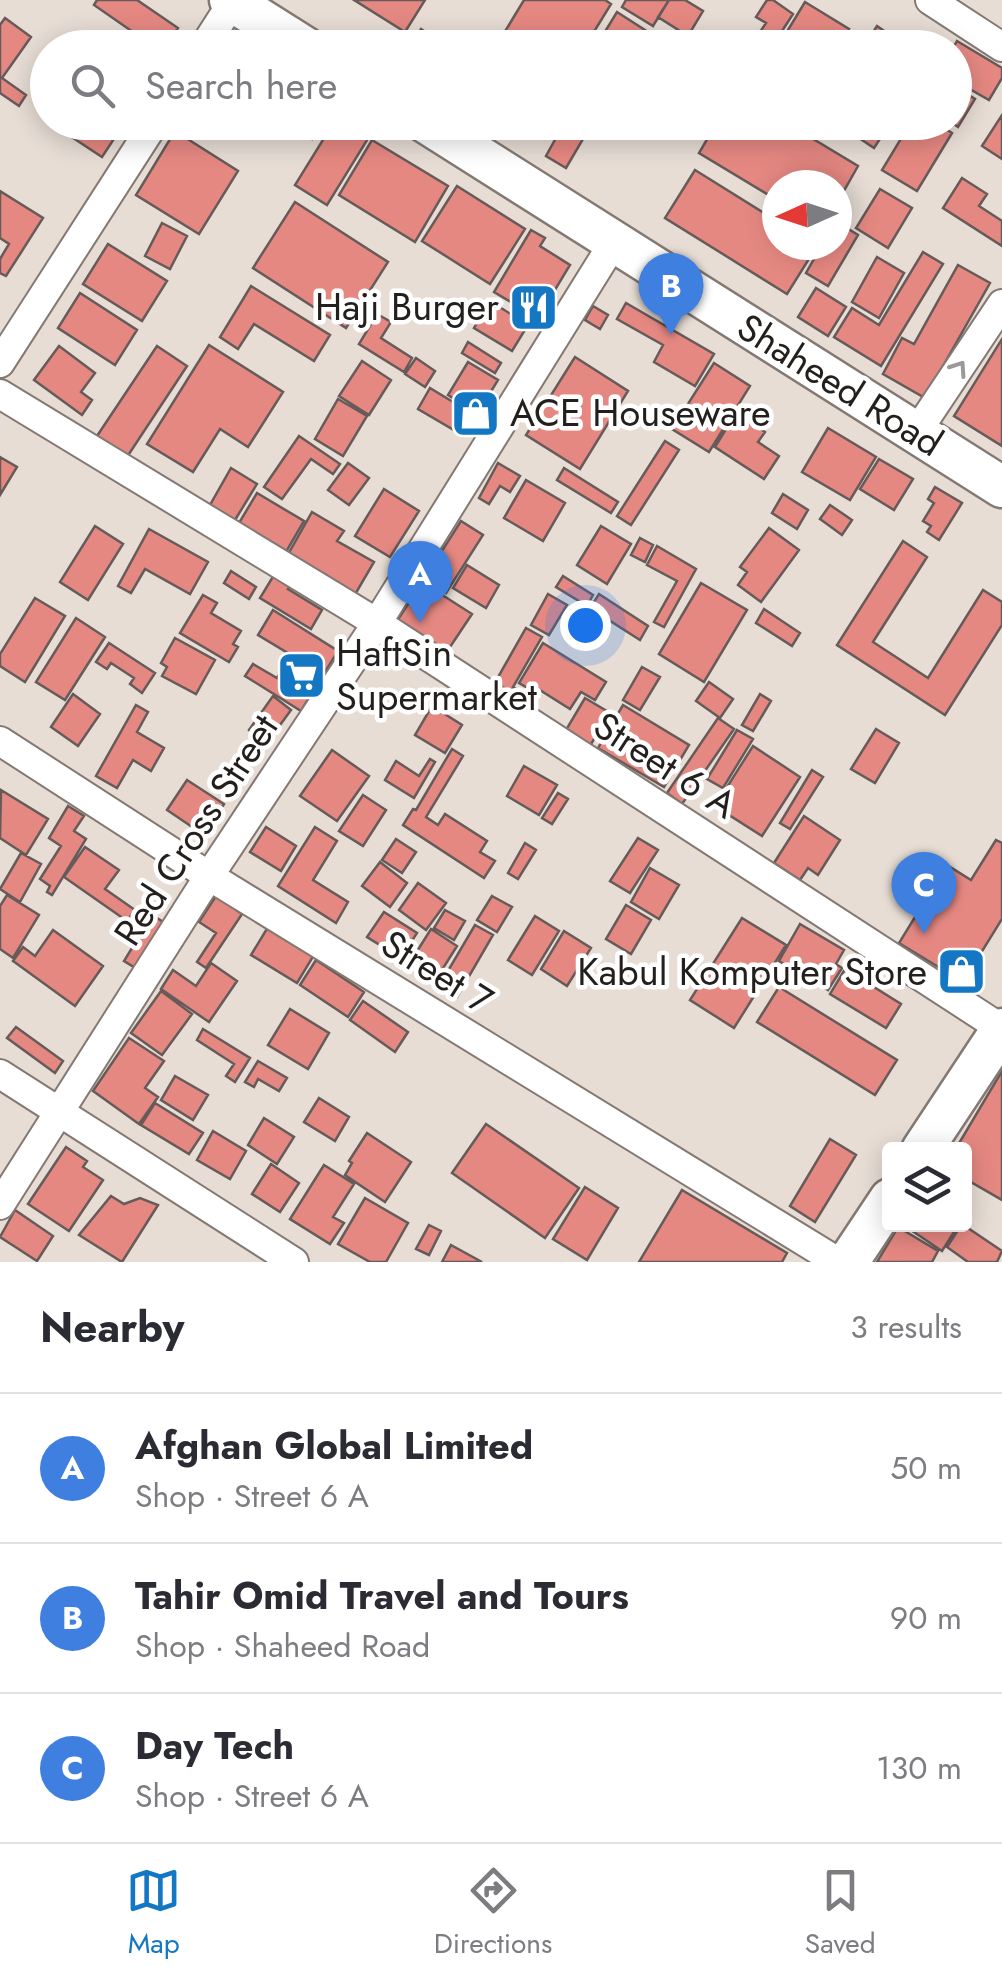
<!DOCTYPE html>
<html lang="en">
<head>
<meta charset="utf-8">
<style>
	:root { --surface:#fff; --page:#f7f7f7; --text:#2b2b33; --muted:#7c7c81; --line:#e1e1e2; --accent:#1477c3 }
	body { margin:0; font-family:Jost,sans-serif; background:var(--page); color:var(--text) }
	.controls { position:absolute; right:30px; bottom:30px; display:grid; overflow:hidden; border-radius:10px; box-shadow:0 5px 25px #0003 }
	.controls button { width:90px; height:90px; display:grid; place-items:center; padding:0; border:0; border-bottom:2px solid var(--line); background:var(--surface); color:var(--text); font:50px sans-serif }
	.compass { position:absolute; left:762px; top:170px; width:90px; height:90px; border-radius:50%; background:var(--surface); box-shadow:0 5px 25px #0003; rotate:267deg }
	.you { position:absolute; left:585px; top:625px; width:35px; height:35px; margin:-25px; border:8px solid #fff; border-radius:50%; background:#1a73e8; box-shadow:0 0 0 15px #1a73e833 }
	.badge { display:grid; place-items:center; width:65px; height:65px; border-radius:50%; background:var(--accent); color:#fff; font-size:32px; font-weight:700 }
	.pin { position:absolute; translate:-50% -82px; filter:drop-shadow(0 2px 5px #0008) }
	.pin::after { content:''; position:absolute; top:52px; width:35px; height:30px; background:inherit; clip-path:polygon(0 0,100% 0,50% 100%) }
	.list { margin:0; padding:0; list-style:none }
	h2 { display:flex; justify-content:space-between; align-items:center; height:130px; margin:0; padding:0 40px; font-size:42px }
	h2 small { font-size:32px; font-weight:400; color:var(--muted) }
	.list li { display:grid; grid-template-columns:65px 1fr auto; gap:30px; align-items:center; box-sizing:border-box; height:150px; padding:0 40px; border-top:2px solid var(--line) }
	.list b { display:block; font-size:38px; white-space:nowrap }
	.list p { margin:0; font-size:32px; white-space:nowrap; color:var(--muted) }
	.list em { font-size:32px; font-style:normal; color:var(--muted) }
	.icon { flex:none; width:55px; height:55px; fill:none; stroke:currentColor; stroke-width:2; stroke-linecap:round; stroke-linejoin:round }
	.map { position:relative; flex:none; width:1002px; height:1262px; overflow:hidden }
	.search { position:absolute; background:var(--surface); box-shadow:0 5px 25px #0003; left:30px; right:30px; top:30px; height:110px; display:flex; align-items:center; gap:25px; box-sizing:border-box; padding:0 35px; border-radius:55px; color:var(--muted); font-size:38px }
	.sheet { height:580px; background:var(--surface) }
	nav { display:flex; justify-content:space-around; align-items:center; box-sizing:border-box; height:140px; border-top:2px solid var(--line); background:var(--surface); font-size:28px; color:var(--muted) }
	nav a { display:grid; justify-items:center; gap:5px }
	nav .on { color:var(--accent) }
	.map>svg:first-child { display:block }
</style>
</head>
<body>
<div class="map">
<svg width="1002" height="1262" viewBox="0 0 1002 1262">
	<rect width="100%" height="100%" fill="#e7ddd5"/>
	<path fill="#e68882" stroke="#675b5a" stroke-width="2.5" d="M97 0H137L178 28 165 48H156L94 5Z
		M354 0H425L405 32Z
		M524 0H605L611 4 584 48H495Z
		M626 0H669L653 26 622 7Z
		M669 0H685L703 11 688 36 658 17Z
		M767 0H773L793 14 773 45 758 35 766 23 756 17Z
		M805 2 849 29 838 48H777Z
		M617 12 673 48H595Z
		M5 18 31 37 2 78 26 95 19 106 0 93V25Z
		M877 26 909 48H863Z
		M421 29 449 48H409Z
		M957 41 1002 68V78L989 100 954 80 953 48Z
		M954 86 975 99 958 127 951 122H954Z
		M1002 115V159L982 146Z
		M49 122H125L102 157Z
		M288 122H323L312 139Z
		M334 122H346L369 137 327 205 295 185Z
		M503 122H538L528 138Z
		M717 122H785L858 166 837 203V185H777V200L699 153Z
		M835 122H891L874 148Z
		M911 122H936L952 133 917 191 882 170Z
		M562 127 583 139 566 168 546 156Z
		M175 131 238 171 199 234 136 195Z
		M372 140 448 186 415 242 339 195Z
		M695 170 777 221V245L817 246 787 294 665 218Z
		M962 178 987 194 979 206 1002 221V246L943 208Z
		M457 186 525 229 490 284 422 241Z
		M880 189 912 208 888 248 856 228Z
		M0 191 43 218 6 276 0 273V259L9 244 0 238Z
		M295 202 388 262 346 328 253 268Z
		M837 222 858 235 828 286 806 273 822 245H837Z
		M162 223 187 236 170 269 145 256Z
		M531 230 545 238 540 246 570 265 538 318 494 292Z
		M108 244 167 281 142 321 83 284Z
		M923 252 943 264 881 366 834 337 852 308 879 325Z
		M877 257 904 273 879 318 852 302Z
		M958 265 990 283 925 398 883 374 902 338 914 344Z
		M251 286 330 335 314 361 254 324 238 349 220 337Z
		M816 288 846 307 828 336 798 317Z
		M80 293 137 330 115 365 58 328Z
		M490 301 528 325 512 351 474 328Z
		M626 303 714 354 695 386 654 362 663 345 617 319Z
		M593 306 608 315 600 329 585 320Z
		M377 314 391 322 381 338 412 358 404 372 359 344Z
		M1002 339V446L954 416Z
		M468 342 501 363 495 373 462 353Z
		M209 345 283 392 248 447 220 429 193 472 147 444Z
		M59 346 95 373 81 392 92 400 82 415 34 380Z
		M157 346 187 366 127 457 97 436Z
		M575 357 628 391 580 469 526 435Z
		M416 358 435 371 425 387 405 374Z
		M362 361 391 380 369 415 339 396Z
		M468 362 498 380 478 413 448 395Z
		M714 363 750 386 709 452 672 429Z
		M430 388 471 413 459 433 418 409Z
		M338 399 367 416 343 456 315 439Z
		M736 413 765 432 758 442 779 456 764 479 715 447Z
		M828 428 876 457 850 500 802 472Z
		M299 436 340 464 333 474 311 459 282 499 264 487Z
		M665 441 679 450 631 525 617 516Z
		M0 457 17 467 0 495Z
		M879 459 913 479 894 510 860 489Z
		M348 463 369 478 349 505 328 490Z
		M498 463 520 476 510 492 500 486 489 504 479 498Z
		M231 468 257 484 235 520 210 505Z
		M564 468 618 502 611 513 557 480Z
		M526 480 565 503 543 541 504 518Z
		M935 487 962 503 939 540 927 532 931 526 923 521 934 503 928 499Z
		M384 489 419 511 390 557 355 536Z
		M257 493 304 521 286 552 239 523Z
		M783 494 808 510 797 529 772 513Z
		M830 505 852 520 842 535 820 519Z
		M312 512 344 531 337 541 374 562 353 598 286 558Z
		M461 521 483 535 446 593 424 579Z
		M95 526 123 544 88 600 60 582Z
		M601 526 631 544 607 584 577 565Z
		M769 528 799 550 761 602 738 585 747 572 740 567Z
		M149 529 208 562 190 594 145 569 131 593 118 586Z
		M640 538 653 545 645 562 631 555Z
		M903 541 927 557 873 642 928 678 983 590 1002 602V625L945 715 837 645Z
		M657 546 696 569 664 627 654 622 677 581 647 565Z
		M467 565 499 585 486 608 453 588Z
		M277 570 294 580 288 589 322 610 311 629 260 598Z
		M231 571 256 587 249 599 224 583Z
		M563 576 593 595 587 606 556 587Z
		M422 582 472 614 446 653 397 621Z
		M701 583 747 610 704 682 659 654Z
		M548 594 567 605 549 635 531 625Z
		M599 594 648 626 640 640 590 608Z
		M203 595 217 603 211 613 241 631 233 644 238 647 229 662 180 633Z
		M35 598 65 616 25 682 0 666V654Z
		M764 609 800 633 792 646 756 623Z
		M273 610 338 651 301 711 245 676 253 664 277 678 291 655 258 635Z
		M76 618 105 637 65 700 36 682Z
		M526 628 542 637 513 687 524 694 520 701 493 686Z
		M175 638 215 660 196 694 162 676 167 667 161 663Z
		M109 643 155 673 142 693 130 684 134 678 111 663 107 669 96 662Z
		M543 643 606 682 595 700 581 692 570 709 535 687 533 691 519 683Z
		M642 667 660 677 640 710 623 700Z
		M709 682 733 699 720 718 696 701Z
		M73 694 100 714 78 746 51 727Z
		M760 694 771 701 753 731 742 725Z
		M273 696 291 710 267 743 249 730Z
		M585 698 610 713 588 749 563 735Z
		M136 705 148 712 137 732 164 748 151 771 133 760 117 788 96 776Z
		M623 705 689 745 664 787 598 748Z
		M432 706 462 725 445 753 415 735Z
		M718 718 734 729 682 804 667 793Z
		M876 729 899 743 875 783 851 769Z
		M737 730 753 739 723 788 707 779Z
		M753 746 800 777 762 836 715 806Z
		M452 749 463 756 426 817 438 825 445 814 487 841 480 852 495 861 484 878 403 825 413 809 416 810Z
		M332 750 369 776 337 821 300 796Z
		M430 759 435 762 414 798 385 780 396 761 419 776Z
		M524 766 557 785 539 815 507 796Z
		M812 770 823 777 790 829 780 823Z
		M187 780 224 804 204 835 167 810Z
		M1 790 48 819 26 855 0 838Z
		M558 793 568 799 552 824 542 818Z
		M363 795 386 810 363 846 339 831Z
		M68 806 84 816 74 831 86 839 52 895 47 892 50 886 40 879 61 846 49 838Z
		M804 816 840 840 818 875 808 868 800 880 774 863Z
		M266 827 296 846 281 871 250 852Z
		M315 827 337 841 313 880 348 902 336 923 278 886Z
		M638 838 658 850 630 893 610 881Z
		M396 839 416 852 402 873 382 860Z
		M996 840 1002 843V919L963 982 899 943 947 865 971 880Z
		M525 843 536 850 518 879 508 873Z
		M85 847 119 870 105 889 135 910 127 921 64 877Z
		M21 853 41 864 20 902 0 889Z
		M380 862 407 883 390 907 362 886Z
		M650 868 679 885 659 919 631 902Z
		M418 883 446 903 426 930 399 910Z
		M7 895 39 915 13 958 0 949V906Z
		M216 896 242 914 206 968 197 962 216 933 199 922Z
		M492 896 512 907 497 932 477 920Z
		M626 905 651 920 631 954 606 939Z
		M445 910 465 921 454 940 434 928Z
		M384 912 417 933 401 958 367 937Z
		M152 915 165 923 137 969 124 961Z
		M535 916 559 931 532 975 508 960Z
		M742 918 786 945 734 1028 690 1000Z
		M800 924 844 950 836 964 842 968 828 990 779 961Z
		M475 925 493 935 457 997 439 986Z
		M268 927 314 955 297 983 251 955Z
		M431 929 457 946 435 981 409 964Z
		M53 930 103 966 75 1006 13 961 23 947 35 956Z
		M564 931 591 948 567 986 541 969Z
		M316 960 364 992 348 1017 300 985Z
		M211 963 237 981 209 1022 161 989 173 970 196 986Z
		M845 969 901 1004 886 1028 830 994Z
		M779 987 897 1060 875 1095 757 1022Z
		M161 991 192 1014 162 1055 131 1033Z
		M363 1001 408 1032 395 1052 350 1020Z
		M290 1009 329 1033 308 1069 268 1045Z
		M16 1027 63 1061 55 1073 7 1038Z
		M203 1029 250 1058 235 1082 226 1076 234 1064 197 1040Z
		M129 1038 164 1061 145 1088 158 1097 139 1124 93 1091Z
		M258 1061 287 1078 279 1091 258 1079 254 1087 245 1082Z
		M1002 1071V1200L964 1178V1150H955Z
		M175 1076 208 1095 193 1120 161 1100Z
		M319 1098 349 1117 335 1141 304 1122Z
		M155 1103 203 1133 189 1154 141 1125Z
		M264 1118 294 1137 277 1164 248 1145Z
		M486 1124 579 1188 545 1238 452 1173Z
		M213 1131 246 1151 230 1179 197 1160Z
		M367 1133 411 1162 385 1202 345 1175 352 1163 349 1161Z
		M830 1139 856 1155 815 1222 790 1206Z
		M66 1147 87 1161 83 1167 103 1180 69 1231 28 1204Z
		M271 1164 299 1183 280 1212 252 1194Z
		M324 1165 354 1184 333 1217 344 1223 330 1244 290 1219Z
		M585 1187 618 1208 587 1260 553 1239Z
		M682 1190 787 1253 782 1262H639Z
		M111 1196 124 1204 140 1198 158 1205 122 1262 79 1235Z
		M365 1198 408 1223 386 1262H370L338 1244Z
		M15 1210 53 1236 37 1261 0 1237Z
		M902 1224H959L942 1251Z
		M962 1224 1002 1251 997 1262H968L947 1247Z
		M429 1225 441 1231 429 1255 416 1249Z
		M898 1227 938 1251 932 1262H877Z
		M451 1245 482 1262H442Z"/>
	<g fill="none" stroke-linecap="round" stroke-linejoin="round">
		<defs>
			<path id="street" d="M930 0 1002 47
				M203 48 234 0
				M0 363 155 122
				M0 394 377 623 1002 1029
				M916 433 1002 304
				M0 741 209 876 838 1262
				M0 1074 294 1262
				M0 1205 209 876 377 623 614 242"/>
			<path id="secondary" d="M230 0 306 48
				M425 122 1002 487
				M922 1150 1002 1029
				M848 1262 890 1199"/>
		</defs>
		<use href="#street" stroke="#837972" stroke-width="32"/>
		<use href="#secondary" stroke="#837972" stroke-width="45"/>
		<use href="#street" stroke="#fff" stroke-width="28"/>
		<use href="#secondary" stroke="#fff" stroke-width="40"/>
	</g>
	<defs><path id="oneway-chevron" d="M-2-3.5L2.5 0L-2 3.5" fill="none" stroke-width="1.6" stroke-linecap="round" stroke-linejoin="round" transform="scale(2.5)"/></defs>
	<use stroke="#9c9a99" href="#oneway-chevron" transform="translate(959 368) rotate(-56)"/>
	<defs>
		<symbol id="restaurant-square" viewBox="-11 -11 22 22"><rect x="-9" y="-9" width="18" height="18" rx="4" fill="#1477c3" stroke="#fff"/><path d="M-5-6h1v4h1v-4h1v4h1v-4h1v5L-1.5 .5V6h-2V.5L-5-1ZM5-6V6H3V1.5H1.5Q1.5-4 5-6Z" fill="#fff"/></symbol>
		<symbol id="shop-square" viewBox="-11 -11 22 22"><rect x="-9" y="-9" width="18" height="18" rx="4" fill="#1477c3" stroke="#fff"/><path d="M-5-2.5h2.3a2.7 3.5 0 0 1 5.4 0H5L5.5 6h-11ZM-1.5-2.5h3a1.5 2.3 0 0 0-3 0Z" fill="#fff"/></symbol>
		<symbol id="supermarket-square" viewBox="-11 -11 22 22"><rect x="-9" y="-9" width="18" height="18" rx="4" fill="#1477c3" stroke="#fff"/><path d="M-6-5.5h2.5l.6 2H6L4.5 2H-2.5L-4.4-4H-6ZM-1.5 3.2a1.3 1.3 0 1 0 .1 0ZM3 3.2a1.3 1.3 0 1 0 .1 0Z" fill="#fff"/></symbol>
	</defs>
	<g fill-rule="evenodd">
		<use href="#restaurant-square" x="506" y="280" width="55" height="55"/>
		<use href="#shop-square" x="448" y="386" width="55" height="55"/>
		<use href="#supermarket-square" x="274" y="648" width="55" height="55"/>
		<use href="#shop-square" x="934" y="944" width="55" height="55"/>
	</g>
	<g text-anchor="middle" stroke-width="9" stroke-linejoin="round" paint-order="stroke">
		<g font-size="38" fill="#221f1c" stroke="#fff" text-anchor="end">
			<text x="499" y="320">Haji Burger</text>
			<text x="510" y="426" text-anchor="start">ACE Houseware</text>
			<text x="336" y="666" text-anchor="start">HaftSin<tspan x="336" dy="44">Supermarket</tspan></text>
			<text x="927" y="985">Kabul Komputer Store</text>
		</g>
		<g font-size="38" fill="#221f1c" stroke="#fff">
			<text transform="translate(840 385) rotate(32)" y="13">Shaheed Road</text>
			<text transform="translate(665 765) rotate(33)" y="13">Street 6 A</text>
			<text transform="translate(196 830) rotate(-57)" y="13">Red Cross Street</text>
			<text transform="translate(437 972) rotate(32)" y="13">Street 7</text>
		</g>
	</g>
</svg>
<div class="controls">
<button><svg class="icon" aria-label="layers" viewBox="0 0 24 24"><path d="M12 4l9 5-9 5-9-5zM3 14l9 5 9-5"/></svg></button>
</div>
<svg class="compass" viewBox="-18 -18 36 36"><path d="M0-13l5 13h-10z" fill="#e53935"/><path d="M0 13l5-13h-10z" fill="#7c7c81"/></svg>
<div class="you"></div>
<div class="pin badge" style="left:420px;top:623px;background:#3f7fe0">A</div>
<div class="pin badge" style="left:671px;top:335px;background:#3f7fe0">B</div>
<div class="pin badge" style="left:924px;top:934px;background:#3f7fe0">C</div>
<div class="search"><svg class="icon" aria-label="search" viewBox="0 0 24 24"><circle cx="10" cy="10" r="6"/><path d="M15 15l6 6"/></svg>Search here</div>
</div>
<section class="sheet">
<h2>Nearby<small>3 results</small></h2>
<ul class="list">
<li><span class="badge" style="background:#3f7fe0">A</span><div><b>Afghan Global Limited</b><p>Shop · Street 6 A</p></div><em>50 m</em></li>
<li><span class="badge" style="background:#3f7fe0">B</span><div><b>Tahir Omid Travel and Tours</b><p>Shop · Shaheed Road</p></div><em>90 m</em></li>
<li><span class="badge" style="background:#3f7fe0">C</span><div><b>Day Tech</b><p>Shop · Street 6 A</p></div><em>130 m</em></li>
</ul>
</section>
<nav>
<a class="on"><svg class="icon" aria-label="map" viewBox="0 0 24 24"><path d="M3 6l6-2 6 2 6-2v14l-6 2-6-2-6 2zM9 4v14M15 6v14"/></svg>Map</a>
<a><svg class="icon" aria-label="directions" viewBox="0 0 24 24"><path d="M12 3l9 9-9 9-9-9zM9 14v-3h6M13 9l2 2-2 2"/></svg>Directions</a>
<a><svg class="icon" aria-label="saved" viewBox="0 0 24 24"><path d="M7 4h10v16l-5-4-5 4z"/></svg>Saved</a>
</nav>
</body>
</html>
